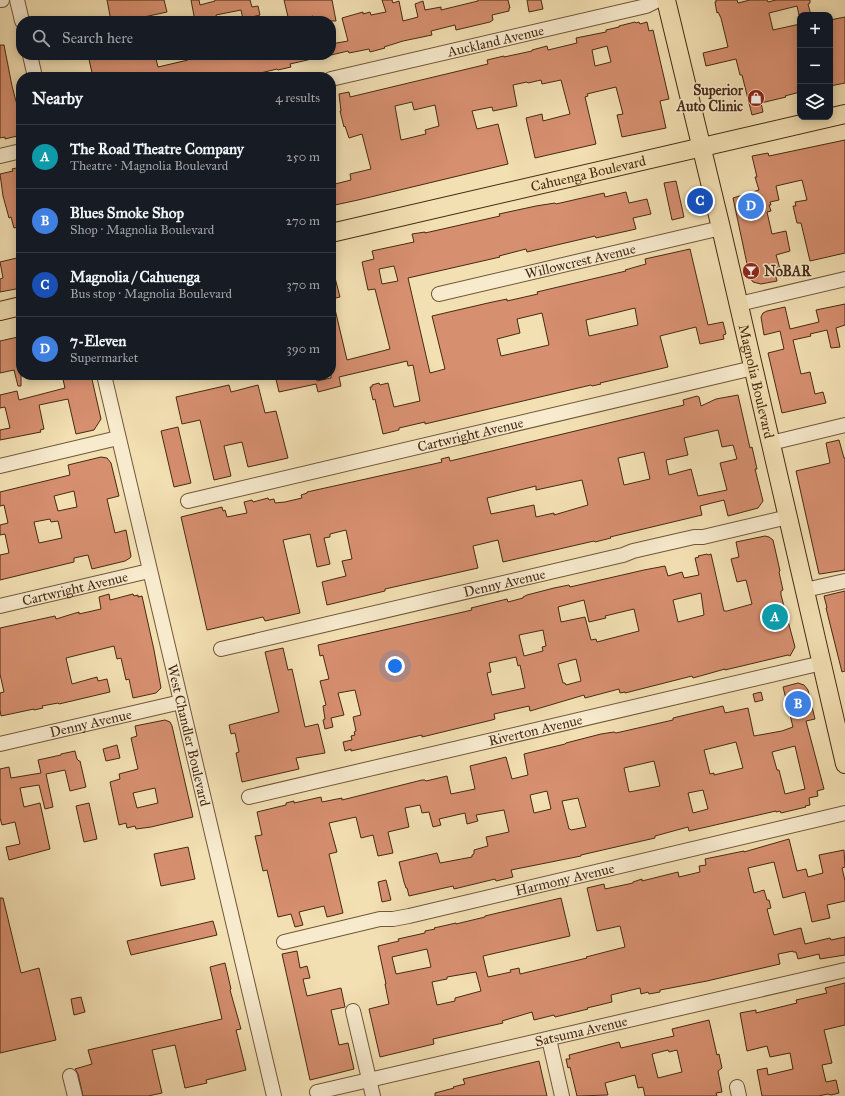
<!DOCTYPE html>
<html lang="en">
<head>
<meta charset="utf-8">
<style>
	:root { --surface:#171b24; --page:#242831; --text:#f1f3f6; --muted:#9ea1a6; --line:#363941; --accent:#c59692 }
	body { margin:0; font-family:"IM FELL Great Primer",serif; background:var(--page); color:var(--text) }
	.controls { position:absolute; right:12px; top:12px; display:grid; overflow:hidden; border-radius:8px; box-shadow:0 2px 10px #0003 }
	.controls button { width:36px; height:36px; display:grid; place-items:center; padding:0; border:0; border-bottom:1px solid var(--line); background:var(--surface); color:var(--text); font:20px sans-serif }
	.you { position:absolute; left:395px; top:666px; width:14px; height:14px; margin:-10px; border:3px solid #fff; border-radius:50%; background:#1a73e8; box-shadow:0 0 0 6px #1a73e833 }
	.badge { display:grid; place-items:center; width:26px; height:26px; border-radius:50%; background:var(--accent); color:#fff; font-size:13px; font-weight:700 }
	.pin { position:absolute; translate:-50% -50%; border:2px solid #fff; box-shadow:0 1px 4px #0006 }
	.list { margin:0; padding:0; list-style:none }
	h2 { display:flex; justify-content:space-between; align-items:center; height:52px; margin:0; padding:0 16px; font-size:17px }
	h2 small { font-size:13px; font-weight:400; color:var(--muted) }
	.list li { display:grid; grid-template-columns:26px 1fr auto; gap:12px; align-items:center; box-sizing:border-box; height:64px; padding:0 16px; border-top:1px solid var(--line) }
	.list b { display:block; font-size:15px; white-space:nowrap }
	.list p { margin:0; font-size:13px; white-space:nowrap; color:var(--muted) }
	.list em { font-size:13px; font-style:normal; color:var(--muted) }
	.icon { flex:none; width:22px; height:22px; fill:none; stroke:currentColor; stroke-width:2; stroke-linecap:round; stroke-linejoin:round }
	.map { position:relative; flex:none; width:845px; height:1096px; overflow:hidden }
	.search { position:absolute; background:var(--surface); box-shadow:0 2px 10px #0003; left:16px; top:16px; width:320px; height:44px; display:flex; align-items:center; gap:10px; box-sizing:border-box; padding:0 14px; border-radius:16px; color:var(--muted); font-size:15px }
	.panel { position:absolute; background:var(--surface); box-shadow:0 2px 10px #0003; left:16px; top:72px; width:320px; height:308px; border-radius:16px }
	.map>svg:first-child { display:block }
</style>
</head>
<body>
<div class="map">
<svg width="845" height="1096" viewBox="0 0 845 1096">
	<rect width="100%" height="100%" fill="#f2dfb2"/>
	<filter id="stains"><feTurbulence type="fractalNoise" baseFrequency=".005" numOctaves="4"/><feColorMatrix values="0 0 0 0 .2 0 0 0 0 .09 0 0 0 0 .02 0 0 0 .5 -.17"/></filter>
	<radialGradient id="worn" r=".72"><stop offset=".6" stop-color="#630" stop-opacity="0"/><stop offset="1" stop-color="#630" stop-opacity=".3"/></radialGradient>
	<path fill="#d68f6f" stroke="#462a12" fill-rule="evenodd" d="M107 0H164L167 12 144 17 145 21H111Z
		M191 0H199L200 5 215 1V0H250L252 7 258 6 260 15 243 19 241 10 216 15 217 21H195Z
		M284 0H332L336 21H314L313 16 294 21H289Z
		M382 0H392L393 3 399 1 403 21 418 17 415 4 423 1 425 10 441 7V10L478 1V0H508L510 8H509V11L492 15 493 20 490 22 456 30 455 25 431 31 432 35 403 41 384 47 385 48 370 52 369 49 349 53 348 51 331 55V44L348 41 342 18 363 12V14L370 12 371 15 386 12Z
		M527 0H541L543 9 529 12Z
		M716 0H737L738 3 750 0H767L768 2 776 0H810V3L808 4 811 15H799L797 6 769 13 773 30 800 24V92L785 96 786 97 761 103 763 112 752 115 742 75H740L736 59 706 66 703 53 728 47 721 18 718 12 717 13 715 2H716Z
		M845 17V83L830 86V20Z
		M635 22 636 23 639 22 640 24 647 22 649 31 653 30 669 99 660 101 666 128 622 137 617 115 623 114 616 87 587 94 588 96 585 97 596 144 535 158 526 118 542 114 543 121 570 114 561 80 542 84 541 80 528 83 527 82 513 85 517 106 493 111 492 107 472 111 477 129 498 124 508 164 358 200 335 205 334 203 331 185 351 180 350 174 371 169 362 134 349 138 345 126 344 127 340 111H341L339 94 349 92 350 97 488 64 487 60 504 56V57L532 51V50L547 46 548 50 577 43 576 38 606 32V30L619 27V26ZM607 46 611 62 595 66 592 50ZM412 102 414 110 435 105 439 126 425 130 426 134 401 140 395 106Z
		M0 45H4L12 86 21 120V135L5 139V137L0 138Z
		M88 55H155L158 67 188 60 187 55H315L316 58 290 64 291 67 278 70 277 69 244 77H93Z
		M845 140V253L810 261 801 223H797L793 206H796L795 202 807 200 802 180 776 186 779 200 770 202 771 205H769L771 211 767 212 772 234 786 231 790 251 776 255 781 272 775 273 777 281 761 284 753 282 750 278 733 198 759 190 755 177H757L752 156 768 153 769 156Z
		M21 167V226L14 228 11 217 9 218 3 196 0 174 13 171 12 169Z
		M676 181 684 217 672 220 664 183Z
		M626 192 629 203 647 199 651 214 633 218 636 229 596 238 595 236 527 252 526 249 499 256 500 257 408 278 430 373 445 369 432 316 488 303 507 299V301L538 294 537 292 626 271 625 270 646 264 645 259 690 249 708 325 723 322 726 334 723 335 724 339 700 344 696 327 660 336 668 367 600 383 601 384 592 386 591 385 425 424V422L399 428V430L383 434 375 399 373 400 370 387H372V385L379 383 380 385 388 383 394 407 420 401 413 365 408 366 407 361 339 377 341 386 318 392 316 384 279 392 275 375H315L317 381 331 378V305H334L347 360 390 349 375 289 368 290 362 262 374 259 372 251 414 242 412 234 425 232V233L500 216 499 214 536 206 555 203 556 204 604 193 605 197ZM394 266 398 281 382 284 379 269ZM635 308 638 325 589 336 586 320ZM542 313 549 345 501 356 497 339 520 333 517 319Z
		M21 257V288L0 292V279L3 278 0 262Z
		M331 274H334L340 297 331 299Z
		M845 304V325L836 328 840 347 831 348 827 330 810 334 811 336 793 340 801 374 810 372 815 394 823 392 826 403 782 413 768 353 784 349 780 331 764 335 761 317 763 313 767 311 785 307 790 329 819 322 816 310Z
		M18 337 19 339H21V386H18L14 370 0 373V341Z
		M62 375H91L101 419 94 430 76 434 68 399 39 405 44 429 40 430 41 432 0 440V430L10 428 5 407 0 408V395L17 391 19 400 65 388Z
		M229 385 231 392 258 385 265 413 276 411 288 458 248 467 242 442 224 446 231 476 214 480 200 420 182 424 176 397Z
		M738 395 750 448 752 447 757 469H755L763 501 758 508 728 516 724 500 700 506 702 515 610 537 611 538 595 542 594 541 503 562 498 540 473 546 478 568 385 589V591L327 605 322 582 346 576 342 561 352 559 346 530 330 534V537L324 538 330 564 317 567 310 534 283 540 300 613 265 621 263 617 207 630 181 517 222 507 223 511 225 510 227 517 247 513 244 502 252 500 253 502 268 498 269 500 274 499 275 503 285 502 302 498 301 495 307 493V492L438 463 442 462 441 459 449 457 450 461 684 405 683 400 697 396 699 397 701 406 716 399ZM718 430 722 447 733 445 737 459 720 463 727 490 698 496 691 469 669 475 666 460 688 455 684 438ZM644 452 650 479 624 485 618 458ZM582 480 588 505 554 515V513L536 517 534 505 491 514 487 498 536 486V490Z
		M178 427 191 483 174 487 161 431Z
		M839 440 844 458H845V570L820 574H819L796 471 830 463 826 443Z
		M101 457 107 458 111 463 119 496 107 499 115 533 126 530 131 556 130 558 125 561 92 569 88 555 74 558V562L0 580V555L9 553 5 534 0 535V525L8 523 4 505 0 506V492L70 475 68 465ZM74 491 77 507 58 511 54 496ZM50 519 51 522 58 521 62 538 39 543 34 522Z
		M765 536 769 537 773 540 780 571 779 572 783 590 781 591V595L795 647 790 656 788 655 725 670V669L693 678 692 676 625 693V692L620 693 619 689 585 698 584 695 530 711 529 706 494 714 495 719 492 720 422 737V735L351 751V749L345 751 343 742 352 740 351 736 355 735 354 732 356 731 353 717 361 715 355 690 338 693 344 715 331 718 333 727 325 729 323 720 325 719 323 706 326 705 320 681 329 679 323 655 320 656 318 645 472 610 471 608 507 599 508 602 523 598V597L527 595 554 588 569 585 570 587 644 570 665 566 668 576 682 572 684 578 699 575 695 558 699 557 698 556 707 554 708 555 711 554 724 611H727L752 604 746 580 737 582 731 559 739 557 736 542ZM701 593 704 615 678 622 673 600ZM584 600 589 622 606 618 605 616 634 609 639 631 597 642 596 639 591 640 585 617 561 622 558 607ZM543 630 546 646 542 647 543 651 524 656 519 635ZM516 657 518 666 520 665 525 688 492 695 487 673 491 672 489 663ZM576 659 581 681 566 685 565 683H563L558 664Z
		M845 591V671L842 672 826 608H827L824 596Z
		M109 594 110 600 133 594 134 596 138 595V597L142 596 154 650 161 688 156 693 133 698 129 679 126 680 121 658 117 659 114 646 66 658 72 684 97 677 98 681 107 679 110 692 59 704 58 703 42 706 43 708 34 710V709L1 716 0 710V693L4 692 0 674V628L55 616 56 619 79 612V614L101 609 99 597Z
		M283 648 288 670 292 669 305 727 318 724 325 753 296 758 299 769 242 782 236 753 239 752 235 733 231 734 229 725 279 712 265 652Z
		M798 683 804 685 808 690 815 719 806 721 824 789 817 791 818 796 809 798 810 805 805 806 806 807 781 813 780 811 776 812V811L689 831 688 827 655 836V838L581 855V856L511 870 513 877 496 881 495 879 454 889 453 886 409 896 407 888H406L404 882 399 862 437 853 440 863 472 857V855L474 854V850L488 846 486 837 509 832 504 810 476 815 478 821 467 824 465 813 439 819 441 825 433 827 429 812 422 813 420 805 405 808 409 827 388 832 393 853 378 856 373 835 361 838 356 817 329 823 337 852 329 854 343 913 327 917 324 906 299 912 303 925 295 927 291 914 278 917 267 870 263 871 255 836 262 835 257 812 286 805V803L294 801V803L321 797 322 802 342 798V800L422 780H425L426 781 447 776 451 794 475 789 470 766 506 757 512 779 528 775 524 754 565 744 566 743 601 734 614 732 616 733 673 720V718L723 706 725 713 748 708 754 736 782 731 793 727 783 687ZM736 742 743 768 714 775V773L710 774 704 750ZM795 746 805 789 785 794 779 770H777L772 752ZM654 761 660 786 629 792 624 768ZM703 790 708 809 693 813 688 793ZM547 791 551 809 534 813 530 795ZM578 798 586 827 571 830 570 829H569L562 801Z
		M761 692 763 700 755 702 753 694Z
		M165 720 170 722 172 726 193 817 151 827 136 829 135 826 127 828 126 823 119 825 110 782 120 779 119 774 138 769 131 738 137 736 135 726ZM155 788 158 803 137 808 133 793Z
		M117 745 120 758 106 761 103 749Z
		M75 751 77 759 79 761H80L86 787 70 791 65 770 46 774 53 807 45 809 39 785 20 788 24 807 40 803 50 849 9 860 6 847 20 844 15 822 2 825 0 818V769L9 767 11 778 41 773 38 760 61 755V754Z
		M89 803 97 839 84 842 76 806Z
		M789 839 797 871 806 869 808 877 823 873 819 855 844 850 845 867 842 868 845 881V901L827 905 830 918 812 922 805 892 783 898 774 862 748 868 754 893 764 890 767 900H769L771 908 767 909 774 935 801 928 805 944 830 938 831 940 845 937V955L820 959 819 954 798 959 796 952H793V951L778 954 780 964 707 981 660 990V992L649 994 648 992 641 994 640 988 611 995 612 1002 587 1008 588 1009 555 1017 554 1015 534 1020 532 1012 502 1021 503 1023 433 1039 434 1044 380 1057 369 1009 389 1004 385 984H386L378 946 399 941 398 939 425 933V931L435 929 434 928 456 923V924L485 917V916L561 898 570 936 483 956 488 977 511 972 510 970 519 968 520 974 587 958 586 957 625 947 620 926 597 931 587 888 604 884 605 889 633 883V882L642 879V881L678 872 679 877 700 872 699 866 706 865 705 859 744 851V852ZM427 949 431 967 396 974 392 957ZM476 972 481 991 455 998V1001L437 1005 432 982 447 979V977Z
		M188 847 195 879 161 886 154 854Z
		M386 880 391 900 382 902 378 882Z
		M0 898H3L21 973 39 968 56 1040 0 1053Z
		M213 921 217 935 131 955 127 941Z
		M297 951 300 968 307 966 310 978 303 979 307 996 341 988 345 1007 331 1010 339 1045 348 1043 354 1069 310 1080 282 954Z
		M225 963 231 989 230 990 241 1029 236 1030 246 1070 206 1080 207 1083 185 1088 175 1045 152 1050 162 1093 148 1096H83L78 1074 75 1069 92 1064 88 1050 222 1019 210 967Z
		M845 983V1025L824 1030 832 1063 822 1065 826 1082 836 1080 839 1093 831 1095 828 1094 818 1096H762L757 1070 767 1068 768 1075 793 1069 790 1053 770 1057 767 1046 747 1051 740 1013 756 1010V1013L797 1003 796 1000 827 993 825 988Z
		M81 997 85 1012 74 1015 71 999Z
		M709 1020 717 1055 719 1054 722 1068 718 1071 722 1092 716 1093 717 1096H645L643 1087 638 1088 635 1075 605 1083 608 1095 577 1096 570 1067 568 1068 566 1059H570L569 1055 619 1042 621 1048 674 1036 672 1029ZM668 1050 669 1052 677 1050 682 1072 658 1078 652 1054Z
		M539 1061 547 1096H435V1093L454 1088 453 1087 465 1084 463 1079Z"/>
	<g fill="none" stroke-linecap="round" stroke-linejoin="round">
		<defs>
			<g id="minor">
				<path d="M0 0H2"/>
				<path d="M17 0 22 21"/>
				<path d="M30 55 35 77"/>
				<path id="s1" d="M331 79 646 6 658 0"/>
				<path d="M0 156 21 151"/>
				<path id="s2" d="M439 294 721 228"/>
				<path d="M739 304 845 279"/>
				<path id="s3" d="M104 375 274 1096"/>
				<path d="M771 443 845 425"/>
				<path d="M0 466 118 438"/>
				<path id="s4" d="M188 501 753 368"/>
				<path d="M805 590 845 581"/>
				<path id="s5" d="M0 606 149 571"/>
				<path id="s6" d="M221 649 623 555 633 551 694 537H703L788 517"/>
				<path id="s7" d="M0 744 181 702"/>
				<path id="s8" d="M249 797 822 663"/>
				<path id="s9" d="M284 942 380 919H393L409 916 845 813"/>
				<path d="M353 1011 373 1096"/>
				<path d="M549 1039 562 1096"/>
				<path d="M70 1076 75 1096"/>
				<path d="M737 1087 739 1096"/>
				<path id="s10" d="M317 1092 845 970"/>
			</g>
			<g id="major">
				<path id="s11" d="M666 0 721 228 845 764"/>
				<path id="s12" d="M331 233 845 114"/>
				<path d="M0 311 21 306"/>
			</g>
		</defs>
		<use href="#minor" stroke="#71573a" stroke-width="16"/>
		<use href="#major" stroke="#462a12" stroke-width="20"/>
		<use href="#minor" stroke="#f7eacd" stroke-width="14"/>
		<use href="#major" stroke="#f2dfb2" stroke-width="18"/>
	</g>
	<defs>
		<symbol id="shop-disc" viewBox="-11 -11 22 22"><circle r="9.5" fill="#8f2418" stroke="#f7eacd"/><path d="M-5-2.5h2.3a2.7 3.5 0 0 1 5.4 0H5L5.5 6h-11ZM-1.5-2.5h3a1.5 2.3 0 0 0-3 0Z" fill="#fff"/></symbol>
		<symbol id="bar-disc" viewBox="-11 -11 22 22"><circle r="9.5" fill="#8f2418" stroke="#f7eacd"/><path d="M-6-5H6L.8 .8V4.5H3.5V6h-7V4.5H-.8V.8Z" fill="#fff"/></symbol>
	</defs>
	<g fill-rule="evenodd">
		<use href="#shop-disc" x="746" y="88" width="20" height="20"/>
		<use href="#bar-disc" x="741" y="261" width="20" height="20"/>
	</g>
	<g text-anchor="middle" stroke-width="3" stroke-linejoin="round" paint-order="stroke">
		<g font-size="14" fill="#462a12" stroke="#f7eacd">
			<text dy="5" stroke="none"><textPath href="#s1" startOffset="169">Auckland Avenue</textPath></text>
			<text dy="5" stroke="none"><textPath href="#s12" startOffset="264">Cahuenga Boulevard</textPath></text>
			<text dy="5" stroke="none"><textPath href="#s2" startOffset="145">Willowcrest Avenue</textPath></text>
			<text dy="5" stroke="none"><textPath href="#s11" startOffset="392">Magnolia Boulevard</textPath></text>
			<text dy="5" stroke="none"><textPath href="#s4" startOffset="290">Cartwright Avenue</textPath></text>
			<text dy="5" stroke="none"><textPath href="#s6" startOffset="291">Denny Avenue</textPath></text>
			<text dy="5" stroke="none"><textPath href="#s5" startOffset="77">Cartwright Avenue</textPath></text>
			<text dy="5" stroke="none"><textPath href="#s7" startOffset="93">Denny Avenue</textPath></text>
			<text dy="5" stroke="none"><textPath href="#s8" startOffset="294">Riverton Avenue</textPath></text>
			<text dy="5" stroke="none"><textPath href="#s3" startOffset="370">West Chandler Boulevard</textPath></text>
			<text dy="5" stroke="none"><textPath href="#s9" startOffset="288">Harmony Avenue</textPath></text>
			<text dy="5" stroke="none"><textPath href="#s10" startOffset="271">Satsuma Avenue</textPath></text>
		</g>
		<g font-size="14" font-weight="bold" fill="#462a12" stroke="#f7eacd" text-anchor="end">
			<text x="743" y="95">Superior<tspan x="743" dy="16">Auto Clinic</tspan></text>
			<text x="764" y="276" text-anchor="start">NoBAR</text>
		</g>
	</g>
	<rect width="100%" height="100%" filter="url(#stains)"/>
	<rect width="100%" height="100%" fill="url(#worn)"/>
</svg>
<div class="controls">
<button>+</button>
<button>−</button>
<button><svg class="icon" aria-label="layers" viewBox="0 0 24 24"><path d="M12 4l9 5-9 5-9-5zM3 14l9 5 9-5"/></svg></button>
</div>
<div class="you"></div>
<div class="pin badge" style="left:775px;top:617px;background:#0f9aa8">A</div>
<div class="pin badge" style="left:798px;top:704px;background:#3f7fe0">B</div>
<div class="pin badge" style="left:700px;top:201px;background:#1a4fb4">C</div>
<div class="pin badge" style="left:751px;top:206px;background:#3f7fe0">D</div>
<div class="search"><svg class="icon" aria-label="search" viewBox="0 0 24 24"><circle cx="10" cy="10" r="6"/><path d="M15 15l6 6"/></svg>Search here</div>
<section class="panel">
<h2>Nearby<small>4 results</small></h2>
<ul class="list">
<li><span class="badge" style="background:#0f9aa8">A</span><div><b>The Road Theatre Company</b><p>Theatre · Magnolia Boulevard</p></div><em>250 m</em></li>
<li><span class="badge" style="background:#3f7fe0">B</span><div><b>Blues Smoke Shop</b><p>Shop · Magnolia Boulevard</p></div><em>270 m</em></li>
<li><span class="badge" style="background:#1a4fb4">C</span><div><b>Magnolia / Cahuenga</b><p>Bus stop · Magnolia Boulevard</p></div><em>370 m</em></li>
<li><span class="badge" style="background:#3f7fe0">D</span><div><b>7-Eleven</b><p>Supermarket</p></div><em>390 m</em></li>
</ul>
</section>
</div>
</body>
</html>
